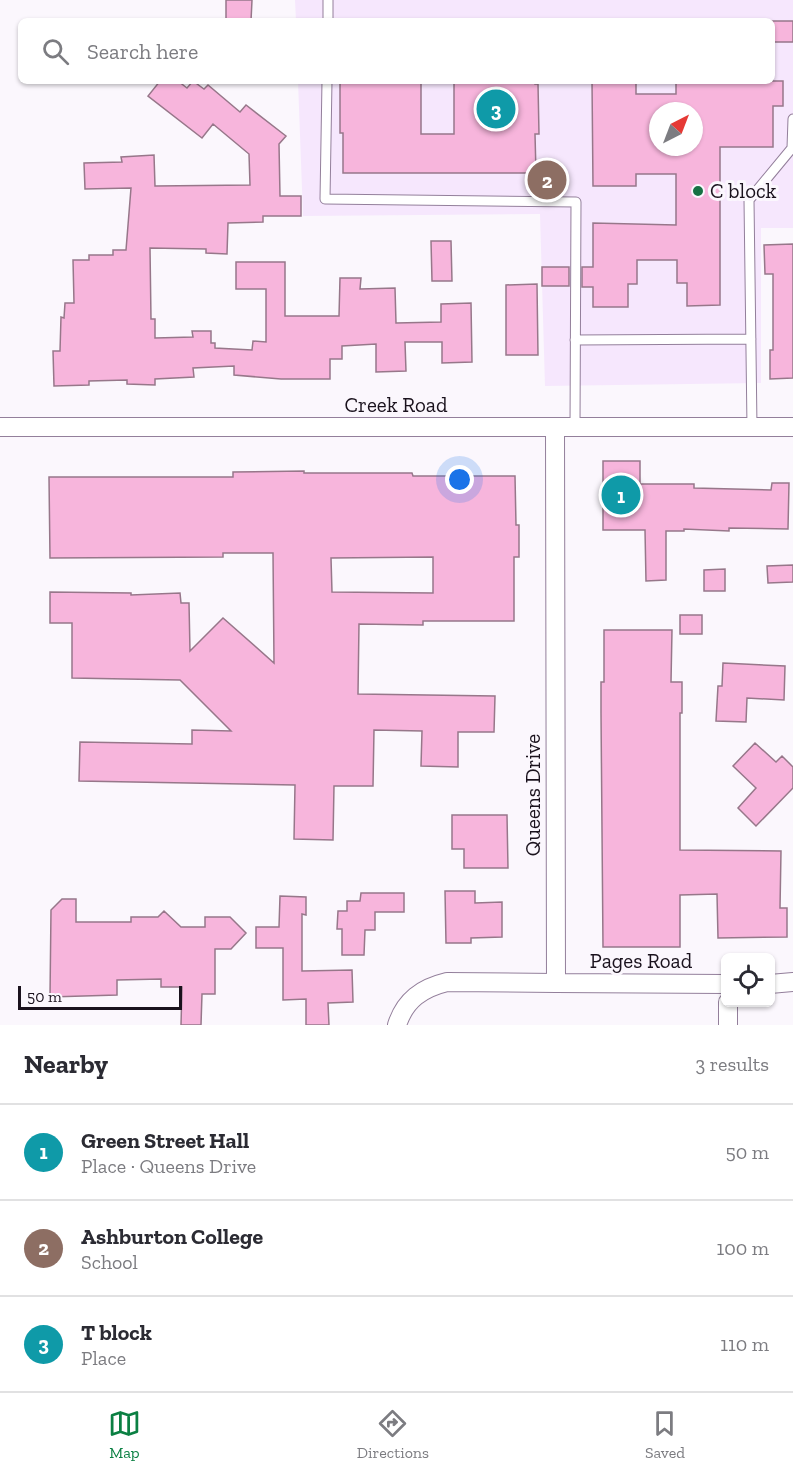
<!DOCTYPE html>
<html lang="en">
<head>
<meta charset="utf-8">
<style>
	:root { --surface:#fff; --page:#f7f7f7; --text:#2b2b33; --muted:#7c7c81; --line:#e1e1e2; --accent:#0b8043 }
	body { margin:0; font-family:"Zilla Slab",serif; background:var(--page); color:var(--text) }
	.controls { position:absolute; right:18px; bottom:18px; display:grid; overflow:hidden; border-radius:9px; box-shadow:0 2px 4px #0004 }
	.controls button { width:54px; height:54px; display:grid; place-items:center; padding:0; border:0; border-bottom:2px solid var(--line); background:var(--surface); color:var(--text); font:30px sans-serif }
	.compass { position:absolute; left:649px; top:102px; width:54px; height:54px; border-radius:50%; background:var(--surface); box-shadow:0 2px 4px #0004; rotate:42deg }
	.scale { position:absolute; left:18px; bottom:15px; width:164px; box-sizing:border-box; padding-left:6px; border:3px solid #1a121d; border-top:0; font-size:16px; line-height:21px; white-space:nowrap; color:#1a121d; -webkit-text-stroke:4px #fbf7fd; paint-order:stroke }
	.you { position:absolute; left:460px; top:480px; width:21px; height:21px; margin:-15px; border:4px solid #fff; border-radius:50%; background:#1a73e8; box-shadow:0 0 0 9px #1a73e833 }
	.badge { display:grid; place-items:center; width:39px; height:39px; border-radius:50%; background:var(--accent); color:#fff; font-size:20px; font-weight:700 }
	.pin { position:absolute; translate:-50% -50%; border:3px solid #fff; box-shadow:0 2px 6px #0006 }
	.list { margin:0; padding:0; list-style:none }
	h2 { display:flex; justify-content:space-between; align-items:center; height:78px; margin:0; padding:0 24px; font-size:26px }
	h2 small { font-size:20px; font-weight:400; color:var(--muted) }
	.list li { display:grid; grid-template-columns:39px 1fr auto; gap:18px; align-items:center; box-sizing:border-box; height:96px; padding:0 24px; border-top:2px solid var(--line) }
	.list b { display:block; font-size:22px; white-space:nowrap }
	.list p { margin:0; font-size:20px; white-space:nowrap; color:var(--muted) }
	.list em { font-size:20px; font-style:normal; color:var(--muted) }
	.icon { flex:none; width:33px; height:33px; fill:none; stroke:currentColor; stroke-width:2; stroke-linecap:round; stroke-linejoin:round }
	.map { position:relative; flex:none; width:793px; height:1025px; overflow:hidden }
	.search { position:absolute; background:var(--surface); box-shadow:0 2px 4px #0004; left:18px; right:18px; top:18px; height:66px; display:flex; align-items:center; gap:15px; box-sizing:border-box; padding:0 21px; border-radius:9px; color:var(--muted); font-size:22px }
	.sheet { height:366px; background:var(--surface) }
	nav { display:flex; justify-content:space-around; align-items:center; box-sizing:border-box; height:84px; border-top:2px solid var(--line); background:var(--surface); font-size:16px; color:var(--muted) }
	nav a { display:grid; justify-items:center; gap:3px }
	nav .on { color:var(--accent) }
	.map>svg:first-child { display:block }
</style>
</head>
<body>
<div class="map">
<svg width="793" height="1025" viewBox="0 0 793 1025">
	<rect width="100%" height="100%" fill="#fbf7fd"/>
	<path fill="#f6e7fd" fill-rule="evenodd" d="M295 0H793V228H761V383L545 386 540 214 303 216 298 81H772V21H296ZM658 111H694V147H658Z"/>
	<path fill="#f7b5dc" stroke="#97778a" stroke-width="1.5" fill-rule="evenodd" d="M226 0H252L251 21H226Z
		M772 21H793V42H772Z
		M160 81H178L187 88 193 81 204 89 208 85 240 112 246 105 286 136 279 144 280 196H301V216H263V222L228 223 227 254 206 253V249L150 248 151 319H155V338L193 337 192 331H211V343H215V348L252 350 253 341 266 342V289H236V262H285V316H339L340 278H361L360 289 395 288 396 323 441 322V304L471 303 472 362 442 363V342H405L406 371 376 372V344L342 346V359H330V379H281L234 375V366L193 368 194 377 155 379V385L127 384V380L89 381V385L54 386 53 351H60L61 317 64 318 65 303H74L73 260H89V255H113V250H126L131 188 85 189 84 163 122 162 121 157 154 155 155 186 250 185 249 154 213 124 202 138 148 96Z
		M342 81H421V134H454V81H535V84H538L539 134H535L536 173H343V133H340V83Z
		M592 81H636V94H676V81H783V106H773V147H720V305L687 306V283H677V260H637V284H628V307H593V287H582V267H593V223L676 225V174H636V186H593ZM658 111H694V147H658Z
		M431 241H451L452 281H432Z
		M793 244V378L770 379V350H773V274H765L764 245Z
		M542 267H569V286H542Z
		M537 284 538 355H506V285Z
		M603 461H640V484H694V488L771 490 772 483H789L788 529 729 528V531L684 529V531H666V580L646 581 645 530H603Z
		M304 471V473H412L413 476H515L516 525H519V557H514V621H423V625L359 624 358 694 495 696 494 732H458V767L421 766 422 731 374 730 373 786H334L333 840 294 839 295 785 79 781 80 742 192 744V730L231 731 180 680 72 678V623H50V592L131 593V595L180 593 181 603H189L190 651 223 618 274 663 273 553H223V557L50 558 49 477H233V472ZM433 557V593L332 592 331 558Z
		M793 565V582L768 583 767 566Z
		M725 569V591H704V570Z
		M680 615H702V634H680Z
		M604 630H672L671 682H682V713H680V850L781 851 780 908H787V937L718 938 717 894 680 895V947H603L601 713V682H604Z
		M723 663 785 666 784 700 747 698 746 722 716 721 718 686H722Z
		M755 743 776 762 782 756 793 767V788L756 826 738 808 756 788 733 766Z
		M452 815H507L508 868H464V849H452Z
		M445 891H475V903L502 902V937L471 938V943H446Z
		M361 893H404V912H375V930H365L364 955H342V929H337L338 911H347V901H360Z
		M280 896 306 897V915L302 914V971L352 970 353 1002 328 1003 329 1025H306V999L283 1000V948H256V927H279Z
		M62 899H76V922H131V917H158L164 911 181 927H205V917H230L246 933 231 949H215V994H202L201 1025H181L182 987H161V979L117 980V995L50 997 51 910Z"/>
	<g fill="none" stroke-linecap="round" stroke-linejoin="round">
		<defs>
			<path id="service" d="M328 21V0
				M327 81 325 199 576 202 575 427
				M575 340 751 339
				M752 427 749 200 792 148 793 119"/>
			<path id="minor" d="M0 427H793
				M556 983 726 984
				M770 984 793 982
				M728 1002V1025
				M397 1025C405 1000 422 988 447 982L556 983 555 427"/>
		</defs>
		<use href="#service" stroke="#937f9b" stroke-width="11"/>
		<use href="#minor" stroke="#937f9b" stroke-width="20"/>
		<use href="#service" stroke="#fff" stroke-width="9"/>
		<use href="#minor" stroke="#fff" stroke-width="18"/>
	</g>
	<circle fill="#187144" stroke="#fbf7fd" stroke-width="2" cx="698" cy="191" r="6"/>
	<g text-anchor="middle" stroke-width="6" stroke-linejoin="round" paint-order="stroke">
		<g font-size="21" fill="#1a121d" stroke="#fbf7fd" text-anchor="start">
			<text x="710" y="198">C block</text>
		</g>
		<g font-size="21" fill="#1a121d" stroke="#fbf7fd">
			<text x="396" y="412">Creek Road</text>
			<text transform="translate(533 795) rotate(-90)" y="7">Queens Drive</text>
			<text x="641" y="968">Pages Road</text>
		</g>
	</g>
</svg>
<div class="controls">
<button><svg class="icon" aria-label="locate" viewBox="0 0 24 24"><circle cx="12" cy="12" r="6"/><path d="M12 2v4M12 18v4M2 12h4M18 12h4"/></svg></button>
</div>
<svg class="compass" viewBox="-18 -18 36 36"><path d="M0-13l5 13h-10z" fill="#e53935"/><path d="M0 13l5-13h-10z" fill="#7c7c81"/></svg>
<div class="scale">50 m</div>
<div class="you"></div>
<div class="pin badge" style="left:621px;top:495px;background:#0f9aa8">1</div>
<div class="pin badge" style="left:547px;top:180px;background:#8d6e63">2</div>
<div class="pin badge" style="left:496px;top:109px;background:#0f9aa8">3</div>
<div class="search"><svg class="icon" aria-label="search" viewBox="0 0 24 24"><circle cx="10" cy="10" r="6"/><path d="M15 15l6 6"/></svg>Search here</div>
</div>
<section class="sheet">
<h2>Nearby<small>3 results</small></h2>
<ul class="list">
<li><span class="badge" style="background:#0f9aa8">1</span><div><b>Green Street Hall</b><p>Place · Queens Drive</p></div><em>50 m</em></li>
<li><span class="badge" style="background:#8d6e63">2</span><div><b>Ashburton College</b><p>School</p></div><em>100 m</em></li>
<li><span class="badge" style="background:#0f9aa8">3</span><div><b>T block</b><p>Place</p></div><em>110 m</em></li>
</ul>
</section>
<nav>
<a class="on"><svg class="icon" aria-label="map" viewBox="0 0 24 24"><path d="M3 6l6-2 6 2 6-2v14l-6 2-6-2-6 2zM9 4v14M15 6v14"/></svg>Map</a>
<a><svg class="icon" aria-label="directions" viewBox="0 0 24 24"><path d="M12 3l9 9-9 9-9-9zM9 14v-3h6M13 9l2 2-2 2"/></svg>Directions</a>
<a><svg class="icon" aria-label="saved" viewBox="0 0 24 24"><path d="M7 4h10v16l-5-4-5 4z"/></svg>Saved</a>
</nav>
</body>
</html>
